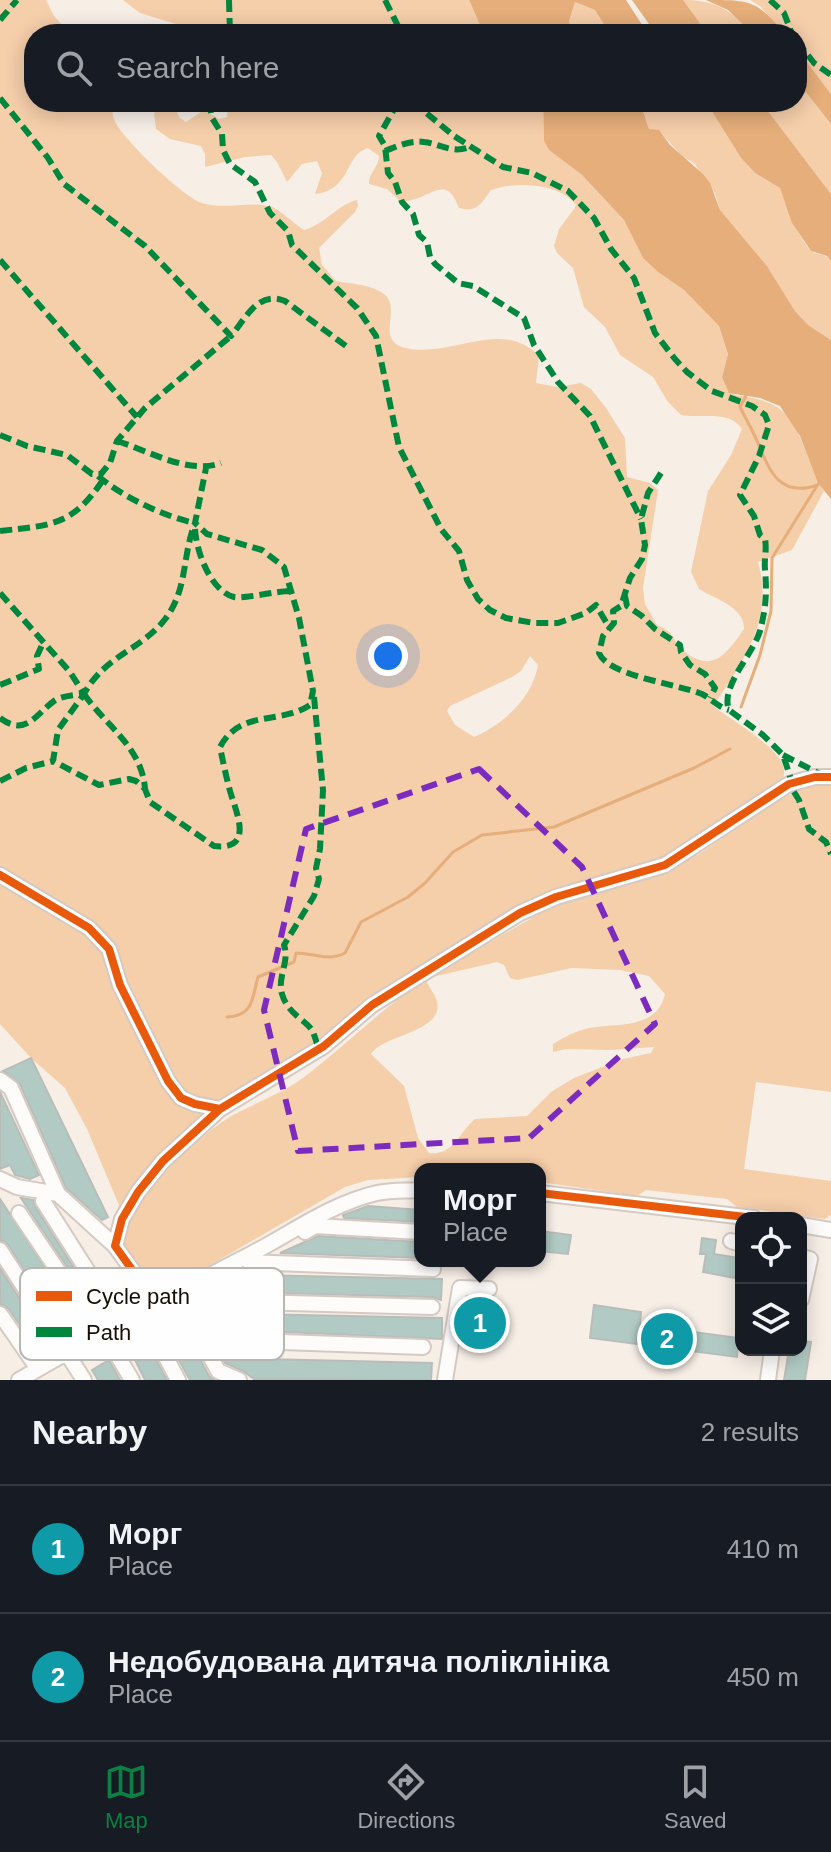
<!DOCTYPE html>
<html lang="en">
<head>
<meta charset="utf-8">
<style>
	:root { --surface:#171b24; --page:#242831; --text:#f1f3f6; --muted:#9ea1a6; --line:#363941; --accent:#0b8043 }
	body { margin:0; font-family:Arial,sans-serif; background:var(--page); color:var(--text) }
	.controls { position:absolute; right:24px; bottom:24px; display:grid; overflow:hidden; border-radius:16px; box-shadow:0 4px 20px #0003 }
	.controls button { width:72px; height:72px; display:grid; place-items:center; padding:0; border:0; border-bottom:2px solid var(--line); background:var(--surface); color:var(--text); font:40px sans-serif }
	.you { position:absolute; left:388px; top:656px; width:28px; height:28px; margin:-20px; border:6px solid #fff; border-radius:50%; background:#1a73e8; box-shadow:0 0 0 12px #1a73e833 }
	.badge { display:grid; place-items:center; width:52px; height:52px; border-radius:50%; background:var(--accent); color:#fff; font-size:26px; font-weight:700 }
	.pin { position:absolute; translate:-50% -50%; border:4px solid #fff; box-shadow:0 2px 8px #0006 }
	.popup { position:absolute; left:414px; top:1163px; width:132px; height:104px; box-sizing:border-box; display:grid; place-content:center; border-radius:16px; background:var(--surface); filter:drop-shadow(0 2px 6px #0005); font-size:26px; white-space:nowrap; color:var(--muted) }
	.popup b { font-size:30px; color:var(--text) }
	.popup::after { content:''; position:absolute; left:50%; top:100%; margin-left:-16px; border:16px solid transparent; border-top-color:var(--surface) }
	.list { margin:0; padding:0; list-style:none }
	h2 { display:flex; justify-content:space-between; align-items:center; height:104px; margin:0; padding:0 32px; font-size:34px }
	h2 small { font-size:26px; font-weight:400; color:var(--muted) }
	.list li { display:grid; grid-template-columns:52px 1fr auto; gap:24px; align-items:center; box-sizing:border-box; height:128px; padding:0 32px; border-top:2px solid var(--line) }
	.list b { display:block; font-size:30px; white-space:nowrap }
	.list p { margin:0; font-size:26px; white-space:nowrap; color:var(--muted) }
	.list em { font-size:26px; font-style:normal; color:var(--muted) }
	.icon { flex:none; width:44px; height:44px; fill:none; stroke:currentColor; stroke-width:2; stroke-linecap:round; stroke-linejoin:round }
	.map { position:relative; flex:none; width:831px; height:1380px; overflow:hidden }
	.search { position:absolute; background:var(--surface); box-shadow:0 4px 20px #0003; left:24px; right:24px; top:24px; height:88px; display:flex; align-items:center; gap:20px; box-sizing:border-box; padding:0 28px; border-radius:32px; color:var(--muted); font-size:30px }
	.sheet { height:360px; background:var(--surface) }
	nav { display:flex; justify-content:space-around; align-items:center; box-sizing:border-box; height:112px; border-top:2px solid var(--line); background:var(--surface); font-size:22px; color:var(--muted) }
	nav a { display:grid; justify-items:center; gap:4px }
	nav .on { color:var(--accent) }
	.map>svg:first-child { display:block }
</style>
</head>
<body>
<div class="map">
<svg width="831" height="1380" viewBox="0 0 831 1380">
	<rect width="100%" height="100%" fill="#f7eee6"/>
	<path fill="#f5ceaa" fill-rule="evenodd" d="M0 0H46L54 16 70 34H34V102H117C113 108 111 112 114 119 119 136 184 198 202 203 224 210 247 201 269 206 279 208 294 224 304 230 324 225 337 205 357 200L358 206 355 212 319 248 322 265 336 281C351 284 371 284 384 294 402 308 376 338 402 347 447 361 501 316 539 356L536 383 558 387 581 383 591 389 606 408 625 438 627 477 650 483 658 490 643 588 645 604 657 625C678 634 670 639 684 651 713 675 728 652 744 629 745 607 715 599 699 589L691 572 708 491 731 455 742 429C729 409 701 419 681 415L668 402 653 377 620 355 605 327 584 307 573 268 557 253 554 246 559 229 574 209 576 205C560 183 515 181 491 190 481 203 478 213 459 208 457 204 456 200 453 196 441 178 422 204 400 201L387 189 369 184C368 173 379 168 379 156L368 148C344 155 352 190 315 194L322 173 317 161 302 164 287 182 277 162 271 155 245 157 205 167V154L201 146 170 139 156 129 154 114 159 102 172 104 180 118 186 122 204 110 219 119 227 117 228 102H543L544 141 549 150 582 175 624 220 643 258 658 272 684 290 719 326 728 354 722 377 735 395C787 402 792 415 810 462 814 472 817 482 824 491L792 550 758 562C774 619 744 661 713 706 730 719 777 746 783 766 786 772 783 779 780 784L676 852 656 862 537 899 493 920 213 1115 115 1220 119 1205 87 1129 65 1088 31 1058 0 1024ZM530 656 538 665C533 697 503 725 474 737L455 725 447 711 450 706 512 677 521 671Z
		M123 0H469L484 34H183L179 25 140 13Z
		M683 0C716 0 731 10 753 34H708Z
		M750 0H831V94L797 49V34H785L760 6Z
		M575 2 595 10 610 34H573L569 21Z
		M797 81 831 124V194L761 102H797Z
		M640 102H706L741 158 755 173 780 188C788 208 795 232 809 249 816 257 825 252 831 261V340L808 325 795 311 767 266 720 210 715 193 694 163 682 156 662 134 649 129Z
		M831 783V1092L756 1082 744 1169 831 1181V1215L825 1219 737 1207 727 1199 646 1190 637 1196 540 1182V1169H420V1177L368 1180 345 1187 157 1296 122 1246C123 1204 194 1140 228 1118 252 1104 281 1094 303 1078 345 1046 382 1008 426 979 428 988 436 994 437 1002 444 1032 382 1035 371 1054L404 1086 418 1138 429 1153C454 1156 459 1132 475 1119L527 1116 551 1092 574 1078 623 1059 651 1053 654 1047 610 1050 566 1049 553 1052V1044C564 1037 576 1031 589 1028 616 1023 657 1030 665 994L649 976 620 970 572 968 517 980 510 978 504 965 497 962 428 978 561 901 664 873 699 854 776 802 809 785Z"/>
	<path fill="#e5ae7a" d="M469 0H626L648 34H610L595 10 575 2 569 21 573 34H484Z
		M632 0H683L708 34H656Z
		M706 0C750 0 757 0 785 34H753L728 10Z
		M797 49 831 94V124L797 81Z
		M543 102H640L649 129 659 130 670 145 703 174 710 183 720 210 767 266 795 311 808 325 831 340V499L818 483 800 436 780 406 760 398 729 393 722 377 728 354 719 326 684 290 658 272 643 258 624 220 582 175 549 150 544 141Z
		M706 102H761L831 194V261L827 256 811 251 792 223 780 188 755 173 741 158Z"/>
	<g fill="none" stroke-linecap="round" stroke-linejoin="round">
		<path stroke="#e5ae7a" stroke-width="3" d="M747 394 740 407C746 419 753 431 758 443 770 472 780 498 818 485
			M741 707 760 655 771 611 772 558 820 481
			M227 1017C254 1016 252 998 258 977L294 962 296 953C314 953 328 962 345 953L361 922 408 897 425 883 453 852 482 835 554 827 694 768 730 749"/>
	</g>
	<path fill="#b1cac3" stroke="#b9bdb9" stroke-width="2" d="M31 1058 108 1217 102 1220 66 1188 20 1084 3 1071Z
		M0 1092 39 1175 30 1179 15 1175 10 1165 0 1169Z
		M21 1198 33 1200 35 1206 99 1308 96 1310Z
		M0 1199 80 1321 70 1326 72 1329 65 1333 8 1245 0 1240Z
		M368 1206 420 1210V1222L344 1218 343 1215Z
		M540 1231 571 1235 568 1254 540 1251Z
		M318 1236 420 1242V1258L280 1253Z
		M702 1238 716 1240 714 1254 739 1258 735 1278 703 1272 706 1254H700Z
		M0 1268 49 1345 38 1351 8 1308 0 1304Z
		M253 1275 442 1279 441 1300 432 1297 233 1292 234 1285 249 1284Z
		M473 1299 494 1303 486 1346 466 1343Z
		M594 1305 641 1312 640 1325 739 1338 737 1357 590 1338Z
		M203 1313 442 1318V1339L213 1329Z
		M183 1327 209 1376 214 1380H190L166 1337Z
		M801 1341 811 1342 805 1380H784L789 1350H801Z
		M149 1347 167 1380H145L133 1356Z
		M222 1358 432 1363 431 1380 254 1379 243 1371 225 1363Z
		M109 1360 120 1380H98L92 1370Z"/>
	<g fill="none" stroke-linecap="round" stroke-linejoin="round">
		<defs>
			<path id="minor" d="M0 875 89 928 109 949 120 985 168 1081 181 1098 195 1104 220 1109
				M0 1080 11 1088 58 1194
				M0 1179 17 1187 58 1194 115 1246
				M540 1193 754 1218
				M43 1201 120 1322
				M19 1213 100 1333
				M801 1225 831 1230
				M305 1232 315 1226 420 1232
				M731 1241 741 1244
				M0 1250 84 1380
				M801 1257 810 1259 801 1300
				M249 1262 433 1269
				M179 1300 201 1339 423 1347
				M179 1300 432 1307
				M156 1303 115 1246 122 1219 138 1192 163 1161 220 1109 324 1046 372 1005 520 913 556 897 665 865 789 784 815 777H831
				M0 1314 38 1369
				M145 1318 178 1380
				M201 1339 218 1371 239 1380
				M94 1345 107 1338 132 1380
				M19 1380C93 1337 169 1296 245 1257 289 1235 329 1204 377 1193 391 1190 406 1191 420 1190
				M445 1380 460 1288 489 1289
				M768 1380 772 1350"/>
		</defs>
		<use href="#minor" stroke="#d4cac2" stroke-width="18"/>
		<use href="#minor" stroke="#fefcfb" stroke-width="14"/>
		<path stroke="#00873e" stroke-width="6" stroke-dasharray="12 6" stroke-linecap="butt" d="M229 0 230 34
			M385 0 402 34
			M770 0 784 13 792 34
			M0 20 17 0
			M797 41 814 63 831 75
			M0 98 48 158 64 184 145 246 231 336C246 318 258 290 285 301L346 346
			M213 102 210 107 212 118 222 134 223 150 230 164 255 182 270 213 288 231 292 245 357 308 376 336 399 447 441 529 459 551 467 580 478 599 490 610 506 618 534 623H558L586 613 596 605 610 629
			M398 102 379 136 385 146 388 173 395 182 402 202 413 214 419 235 427 242 430 257 435 264 458 283 473 286 524 318 534 345 558 382 590 416 641 519
			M413 102 454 136 503 167 532 173 568 191 594 218 611 249 634 278 655 333 675 359 687 372 712 391 752 406 765 415 769 425 759 456 740 495 754 516 760 535 765 539C767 550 764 558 765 569 767 594 766 607 760 631 752 656 720 687 729 710L763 735 783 755 790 776 789 784 799 800 809 829 826 842 831 854
			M385 151C398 146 410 140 424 142 441 144 452 154 470 147
			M0 260 137 417
			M0 435 27 446 67 455 92 474H101L110 463 117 441 145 408 231 336
			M117 441C149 451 189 475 221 463
			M661 473 648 493 641 519 645 545 642 559 630 578 621 606 613 611 614 623 603 636 599 653C608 676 678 684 702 694 712 699 718 707 729 710
			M98 476C121 496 165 517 195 523
			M195 529C196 550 210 591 234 597 244 599 276 591 291 591
			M0 531C52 525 72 526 103 480
			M0 593 70 672 84 694 58 730 53 761 99 785 129 779 136 781 145 789 150 802 214 846C255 851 236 812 230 791 226 776 223 762 220 747 240 709 280 725 310 705L313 691 299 618 284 567 262 550 207 534 195 523 206 468
			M625 596 627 606 642 616 655 629 680 645 681 652 690 665 705 674 715 688 710 698
			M0 685 39 669 37 656 43 643
			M84 694C106 726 142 747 145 789
			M314 697 323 790 320 849 316 868 319 879 314 896 284 945C290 962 277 976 282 994 288 1015 308 1021 313 1032 315 1037 317 1044 319 1050
			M0 718C26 737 35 715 54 701 61 696 75 695 84 694 105 655 142 650 166 618 188 588 182 556 195 523
			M783 755 822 775
			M0 781 26 768 53 761"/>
		<defs>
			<path id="cycleway" d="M0 875 89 928 109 949 120 985 168 1081 181 1098 195 1104 220 1109
				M540 1193 754 1218
				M156 1303 115 1246 122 1219 138 1192 163 1161 220 1109 324 1046 372 1005 520 913 556 897 665 865 789 784 815 777H831"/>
		</defs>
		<use href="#cycleway" stroke="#fefefe" stroke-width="13"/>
		<use href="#cycleway" stroke="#e8590c" stroke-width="8"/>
	</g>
	<path fill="none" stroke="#7b2cbf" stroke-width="6" stroke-dasharray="16 10" stroke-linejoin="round" d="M479 769 582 867 655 1024 529 1138 298 1151 264 1010 306 829Z"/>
	<rect x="20" y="1268" width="264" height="92" rx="12" fill="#fefefe" stroke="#b8b6b3" stroke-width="2"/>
	<rect x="36" y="1291" width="36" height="10" fill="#e8590c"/>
	<rect x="36" y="1327" width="36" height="10" fill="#00873e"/>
	<g font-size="22" fill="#160d05">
		<text x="86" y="1304">Cycle path</text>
		<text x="86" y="1340">Path</text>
	</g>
</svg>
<div class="controls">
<button><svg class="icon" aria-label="locate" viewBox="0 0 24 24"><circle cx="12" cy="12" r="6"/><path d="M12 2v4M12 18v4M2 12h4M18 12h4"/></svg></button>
<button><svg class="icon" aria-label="layers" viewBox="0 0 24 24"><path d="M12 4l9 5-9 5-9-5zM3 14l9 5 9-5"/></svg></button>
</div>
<div class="you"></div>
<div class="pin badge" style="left:480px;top:1323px;background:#0f9aa8">1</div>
<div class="popup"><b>Морг</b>Place</div>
<div class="pin badge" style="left:667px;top:1339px;background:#0f9aa8">2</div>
<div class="search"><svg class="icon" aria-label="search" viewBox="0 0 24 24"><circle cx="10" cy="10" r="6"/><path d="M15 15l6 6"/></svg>Search here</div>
</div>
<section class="sheet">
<h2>Nearby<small>2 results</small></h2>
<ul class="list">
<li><span class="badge" style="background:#0f9aa8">1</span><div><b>Морг</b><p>Place</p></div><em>410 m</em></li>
<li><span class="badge" style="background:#0f9aa8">2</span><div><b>Недобудована дитяча поліклініка</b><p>Place</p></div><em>450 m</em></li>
</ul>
</section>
<nav>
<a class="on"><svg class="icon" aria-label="map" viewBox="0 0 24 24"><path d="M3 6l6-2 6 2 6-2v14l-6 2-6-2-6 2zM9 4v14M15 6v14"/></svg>Map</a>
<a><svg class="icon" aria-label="directions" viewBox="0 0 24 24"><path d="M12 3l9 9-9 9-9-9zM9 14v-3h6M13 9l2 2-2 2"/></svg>Directions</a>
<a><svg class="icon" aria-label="saved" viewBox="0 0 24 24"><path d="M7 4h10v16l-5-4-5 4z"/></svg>Saved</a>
</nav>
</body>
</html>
